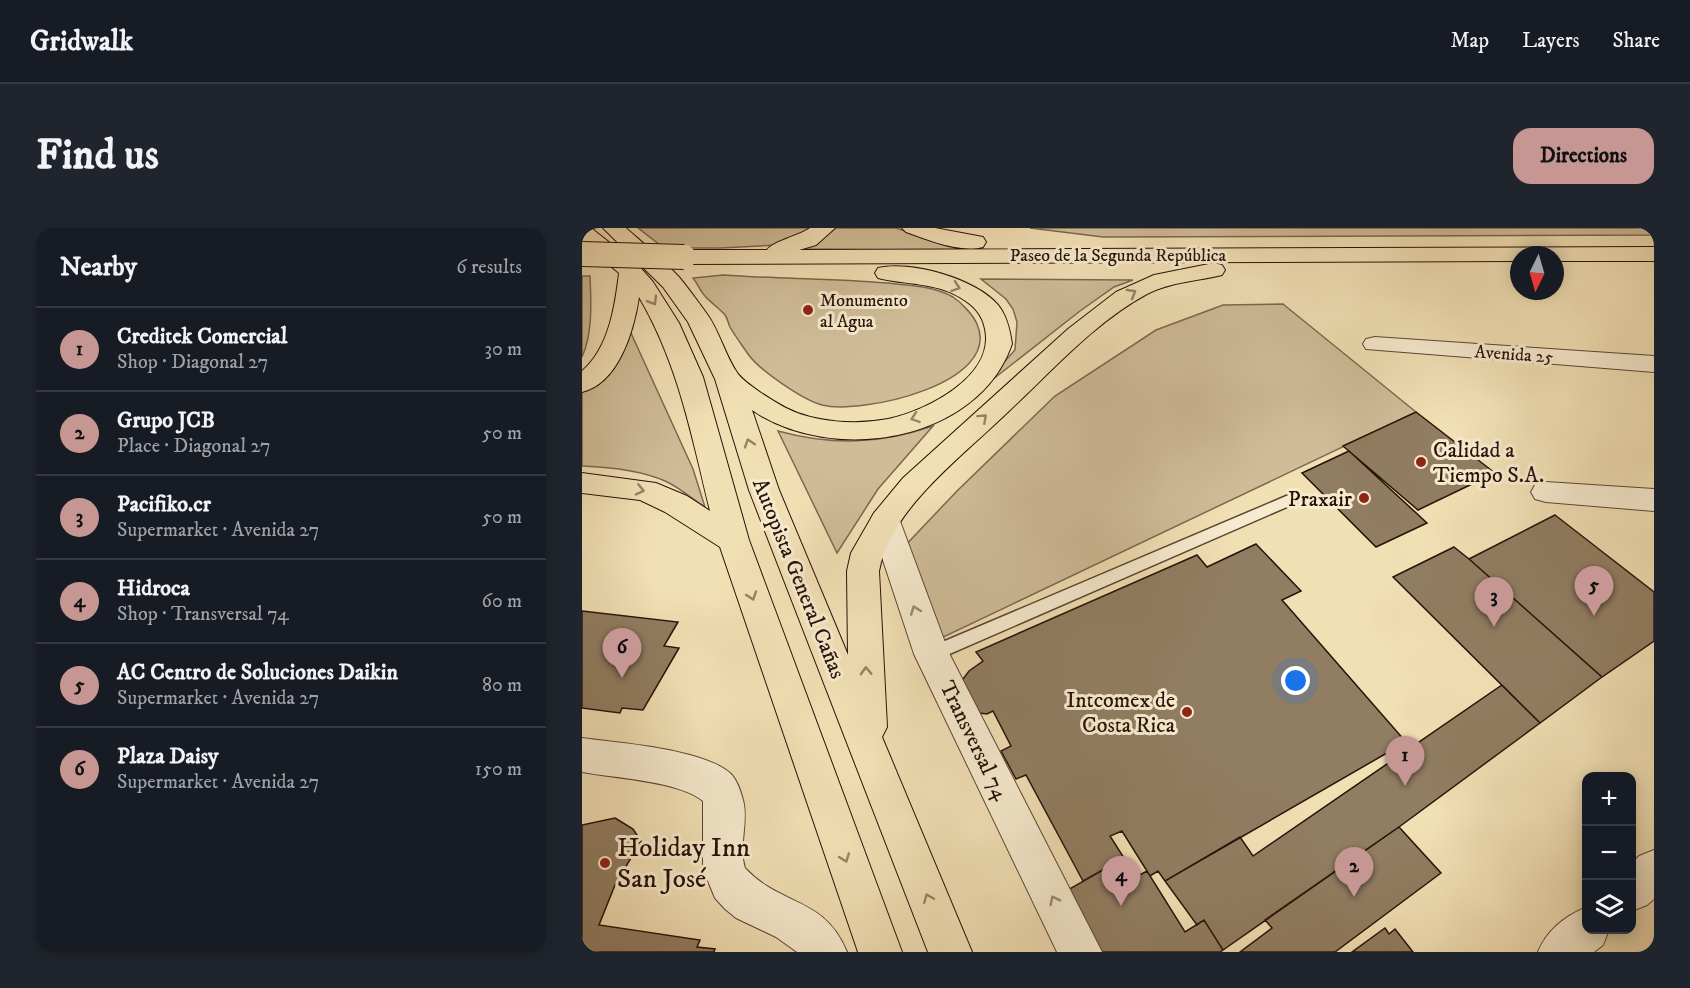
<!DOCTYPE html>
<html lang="en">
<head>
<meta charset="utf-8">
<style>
	:root { --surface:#171b24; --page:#20242c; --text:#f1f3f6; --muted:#9ea1a6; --line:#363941; --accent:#c59692 }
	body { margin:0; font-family:"IM FELL DW Pica",serif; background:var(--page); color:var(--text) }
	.controls { position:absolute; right:18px; bottom:18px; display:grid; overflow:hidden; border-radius:12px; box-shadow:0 3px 15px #0003 }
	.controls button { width:54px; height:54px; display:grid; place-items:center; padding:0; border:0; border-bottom:2px solid var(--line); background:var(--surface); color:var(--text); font:30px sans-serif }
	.compass { position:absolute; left:928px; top:18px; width:54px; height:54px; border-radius:50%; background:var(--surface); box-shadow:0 3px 15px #0003; rotate:185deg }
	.you { position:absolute; left:714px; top:453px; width:21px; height:21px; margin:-15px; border:4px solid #fff; border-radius:50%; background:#1a73e8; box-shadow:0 0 0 9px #1a73e833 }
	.badge { display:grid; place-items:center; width:39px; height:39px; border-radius:50%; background:var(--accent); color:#111; font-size:20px; font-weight:700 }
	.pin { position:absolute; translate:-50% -50px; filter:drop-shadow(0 2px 3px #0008) }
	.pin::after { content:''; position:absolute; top:32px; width:21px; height:18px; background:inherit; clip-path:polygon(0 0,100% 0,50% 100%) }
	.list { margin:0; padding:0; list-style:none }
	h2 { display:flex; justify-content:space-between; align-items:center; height:78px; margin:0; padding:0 24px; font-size:26px }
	h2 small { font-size:20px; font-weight:400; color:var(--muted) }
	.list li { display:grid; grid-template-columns:39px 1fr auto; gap:18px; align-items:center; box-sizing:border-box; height:84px; padding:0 24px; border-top:2px solid var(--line) }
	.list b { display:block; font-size:22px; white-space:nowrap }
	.list p { margin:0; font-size:20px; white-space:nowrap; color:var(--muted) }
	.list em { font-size:20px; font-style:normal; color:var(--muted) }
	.icon { flex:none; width:33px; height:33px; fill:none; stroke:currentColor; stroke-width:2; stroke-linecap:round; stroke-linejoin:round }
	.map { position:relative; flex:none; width:1072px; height:724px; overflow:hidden; border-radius:18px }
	header { display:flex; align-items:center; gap:36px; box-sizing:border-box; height:84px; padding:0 30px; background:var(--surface); border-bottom:2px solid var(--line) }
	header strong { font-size:28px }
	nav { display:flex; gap:33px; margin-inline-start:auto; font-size:21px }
	.intro { display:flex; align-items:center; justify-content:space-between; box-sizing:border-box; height:144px; padding:0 36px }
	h1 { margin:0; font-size:42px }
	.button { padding:15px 27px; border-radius:18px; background:var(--accent); color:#111; font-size:21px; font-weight:700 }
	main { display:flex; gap:36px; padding:0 36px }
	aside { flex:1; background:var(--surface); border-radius:18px; box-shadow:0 3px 15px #0003 }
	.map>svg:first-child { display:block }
</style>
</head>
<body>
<header>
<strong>Gridwalk</strong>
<nav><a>Map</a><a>Layers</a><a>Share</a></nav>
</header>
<div class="intro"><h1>Find us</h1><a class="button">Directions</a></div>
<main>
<aside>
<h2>Nearby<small>6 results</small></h2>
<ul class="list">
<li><span class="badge">1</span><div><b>Creditek Comercial</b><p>Shop · Diagonal 27</p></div><em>30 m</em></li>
<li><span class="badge">2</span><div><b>Grupo JCB</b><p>Place · Diagonal 27</p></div><em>50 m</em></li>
<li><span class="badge">3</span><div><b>Pacifiko.cr</b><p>Supermarket · Avenida 27</p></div><em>50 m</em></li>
<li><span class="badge">4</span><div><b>Hidroca</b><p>Shop · Transversal 74</p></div><em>60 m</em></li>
<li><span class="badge">5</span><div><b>AC Centro de Soluciones Daikin</b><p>Supermarket · Avenida 27</p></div><em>80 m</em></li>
<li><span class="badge">6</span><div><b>Plaza Daisy</b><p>Supermarket · Avenida 27</p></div><em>150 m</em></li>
</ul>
</aside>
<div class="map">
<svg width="1072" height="724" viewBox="0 0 1072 724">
	<rect width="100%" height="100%" fill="#f2e0b5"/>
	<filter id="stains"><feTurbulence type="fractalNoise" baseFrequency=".00333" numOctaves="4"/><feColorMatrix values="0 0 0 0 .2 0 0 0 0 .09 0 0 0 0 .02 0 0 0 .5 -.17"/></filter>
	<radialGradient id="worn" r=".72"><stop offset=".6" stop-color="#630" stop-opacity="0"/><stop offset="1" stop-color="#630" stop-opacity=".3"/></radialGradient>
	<path fill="#d0bd98" stroke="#7c6750" stroke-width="1.5" d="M56 0H233L196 17 139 20H82Z
		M254 0H314L362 16 414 23 218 21 234 15Z
		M448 0H1072V7L521 9Z
		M141 47C196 51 250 50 305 55 326 57 351 58 371 69 380 75 391 87 395 96 421 155 280 187 240 177 221 172 177 142 166 126 160 117 153 108 148 99 146 95 146 91 143 87 137 80 129 75 123 68 118 63 116 56 111 50Z
		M0 48H8C9 74 11 105 0 129Z
		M399 51 551 52 532 59 498 83 396 163 433 122 435 94 431 81 424 71Z
		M33 70 111 241 123 279C110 271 97 259 83 253 58 242 27 239 0 238V156L37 92Z
		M701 76 834 184 353 413 319 322 375 263 473 168 574 102 641 77Z
		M351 198 296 261 255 325 196 203C251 218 298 216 351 198Z"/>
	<path fill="#917d62" stroke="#281108" stroke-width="1.5" d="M834 184 913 245 836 282 761 218Z
		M767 223 845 295 794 319 720 245Z
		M973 287 1072 364V413L1020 449 887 331Z
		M674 316 719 363 700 372 824 514 583 653 576 643 568 648 540 603 528 608 542 630 501 653 444 547 434 551 419 523 429 518 411 483 405 486 397 485 378 464 381 451 387 443 401 433 394 424 615 327 625 339Z
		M872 319 887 331 1020 449 958 495 811 349Z
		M0 383 96 394 82 418 97 420 61 482 40 480 38 485 0 480Z
		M920 457 958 495 817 599 641 722 622 692 615 697 583 653 658 609 671 628Z
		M33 590 51 601 59 613 33 657 17 697 118 712 115 719 133 721 132 724H0V597Z
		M817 599 859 645 753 724H658L690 700 683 692Z
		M542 630 554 649 565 643 603 704 622 692 641 722 638 724H516L484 663Z
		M803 700 807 706 813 701 831 724H770Z"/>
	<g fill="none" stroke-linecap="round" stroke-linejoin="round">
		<defs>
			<path id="lane" d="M709 266 714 267 717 271 714 275 356 431 350 433 344 431 341 426 344 421Z"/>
			<path id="street" d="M793 109 1072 128V144L784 121 781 116 784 111Z
				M964 254 1072 261V283L964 274 953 271 949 264 953 257Z
				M303 282 314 285 318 293 367 425 520 724H475L332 426 288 293 292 285Z
				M0 510C36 515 125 521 150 547 155 553 159 564 161 572 167 594 156 618 163 640 199 679 242 668 265 724H215L194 709 154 690 143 681 133 670 121 641V573C97 553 32 550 0 544Z
				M1072 622V671L1065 677 1050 683V635L1057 628Z
				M1005 679V702H1027L1021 717 1012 724H956C965 702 983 688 1005 679Z"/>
			<path id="highway" d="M0 0H9L57 38 71 54 97 95 121 149 167 312 320 724H276L138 319 83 284 58 272 0 265V245L74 255 105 268 128 283C110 209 96 135 57 69 52 102 37 155 0 164V143C27 120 33 78 37 45L0 14Z
				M21 0H44C62 16 81 32 97 49 107 61 116 74 125 86 138 104 143 128 156 146 165 157 191 173 204 180 233 195 275 197 306 191 345 183 413 148 403 101 400 86 392 78 379 70 353 54 324 57 296 50L293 45 296 40C328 32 395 51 416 77 425 88 428 102 430 116 396 215 249 237 170 182L197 262 266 427 265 343 269 325 292 285 321 250 486 101 534 64 572 47 632 35 640 37 643 42 640 47C616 53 588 54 565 66 513 94 470 143 427 183 399 210 367 236 341 265 321 287 303 313 297 343L305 499 300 509 390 724H346L167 262 133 151 106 94 81 59Z
				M228 0H253L234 17 217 22 1072 19V33H973V27H937V33L102 36 94 34 91 29 94 24 102 22H185C191 13 217 8 228 0Z
				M320 0H353L401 9 404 14 401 19C377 25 346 12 324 4Z"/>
		</defs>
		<use href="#lane" stroke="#5a4533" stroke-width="3"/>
		<use href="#street" stroke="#5a4533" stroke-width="2"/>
		<use href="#highway" stroke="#281108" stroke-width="2"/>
		<use href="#lane" fill="#f7ebcf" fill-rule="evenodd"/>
		<use href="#street" fill="#f7ebcf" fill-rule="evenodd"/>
		<use href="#highway" fill="#f2e0b5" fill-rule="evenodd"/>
		<defs>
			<path id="highway-bridge" d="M0 26 102 29"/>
		</defs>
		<use href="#highway-bridge" stroke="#281108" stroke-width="26" stroke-linecap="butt"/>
		<use href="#highway-bridge" stroke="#f2e0b5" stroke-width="24"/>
	</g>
	<defs><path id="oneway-chevron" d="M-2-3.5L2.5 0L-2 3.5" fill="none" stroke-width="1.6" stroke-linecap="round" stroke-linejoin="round" transform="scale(1.5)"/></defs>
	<g stroke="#978367">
		<use href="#oneway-chevron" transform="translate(374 59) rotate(19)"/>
		<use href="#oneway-chevron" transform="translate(550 65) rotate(-30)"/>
		<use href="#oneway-chevron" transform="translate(71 73) rotate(59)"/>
		<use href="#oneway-chevron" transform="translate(333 190) rotate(161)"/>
		<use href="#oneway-chevron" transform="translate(401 190) rotate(-42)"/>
		<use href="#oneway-chevron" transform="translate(167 215) rotate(-108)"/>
		<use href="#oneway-chevron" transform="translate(58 262) rotate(13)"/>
		<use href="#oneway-chevron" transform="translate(170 368) rotate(71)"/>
		<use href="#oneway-chevron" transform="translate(284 443) rotate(-92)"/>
		<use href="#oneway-chevron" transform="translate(263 630) rotate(70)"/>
		<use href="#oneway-chevron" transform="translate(346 670) rotate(-112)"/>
	</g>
	<g stroke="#9a8975">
		<use href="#oneway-chevron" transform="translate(333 382) rotate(-110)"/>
		<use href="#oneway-chevron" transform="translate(472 672) rotate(-116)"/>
	</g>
	<g fill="#8f2418" stroke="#f7ebcf" stroke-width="2">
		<circle cx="226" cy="82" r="6"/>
		<circle cx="839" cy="234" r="6"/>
		<circle cx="782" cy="270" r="6"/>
		<circle cx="605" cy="484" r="6"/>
		<circle cx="23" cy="635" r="6"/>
	</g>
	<g text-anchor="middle" stroke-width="6" stroke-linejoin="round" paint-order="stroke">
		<g font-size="18" fill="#281108" stroke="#f7ebcf">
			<text x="536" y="33">Paseo de la Segunda República</text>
			<text transform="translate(932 126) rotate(4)" y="6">Avenida 25</text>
		</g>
		<g font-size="18" fill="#281108" stroke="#f7ebcf" text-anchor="start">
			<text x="238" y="78">Monumento<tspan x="238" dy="21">al Agua</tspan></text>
		</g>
		<g font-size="22" fill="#281108" stroke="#f7ebcf" text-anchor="end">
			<text x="851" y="229" text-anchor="start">Calidad a<tspan x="851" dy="25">Tiempo S.A.</tspan></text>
			<text x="770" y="278">Praxair</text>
			<text x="593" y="479">Intcomex de<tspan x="593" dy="25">Costa Rica</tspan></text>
		</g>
		<g font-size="22" fill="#281108" stroke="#f7ebcf">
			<text transform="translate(218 350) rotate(68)" y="8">Autopista General Cañas</text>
			<text transform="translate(393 512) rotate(64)" y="8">Transversal 74</text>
		</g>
		<g font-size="27" fill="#281108" stroke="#f7ebcf" text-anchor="start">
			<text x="35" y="628">Holiday Inn<tspan x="35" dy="31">San José</tspan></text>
		</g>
	</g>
	<rect width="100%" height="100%" filter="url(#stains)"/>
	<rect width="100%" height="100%" fill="url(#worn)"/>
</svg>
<div class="controls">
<button>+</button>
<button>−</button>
<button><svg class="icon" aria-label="layers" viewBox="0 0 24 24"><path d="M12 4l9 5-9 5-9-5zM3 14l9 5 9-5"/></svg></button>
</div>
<svg class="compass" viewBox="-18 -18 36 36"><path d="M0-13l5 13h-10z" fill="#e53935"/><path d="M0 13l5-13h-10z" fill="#9ea1a6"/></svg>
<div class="you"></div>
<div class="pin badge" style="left:823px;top:558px">1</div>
<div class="pin badge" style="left:772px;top:669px">2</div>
<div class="pin badge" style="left:912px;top:399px">3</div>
<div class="pin badge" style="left:539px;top:678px">4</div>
<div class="pin badge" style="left:1012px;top:388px">5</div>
<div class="pin badge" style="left:40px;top:450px">6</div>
</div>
</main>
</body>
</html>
